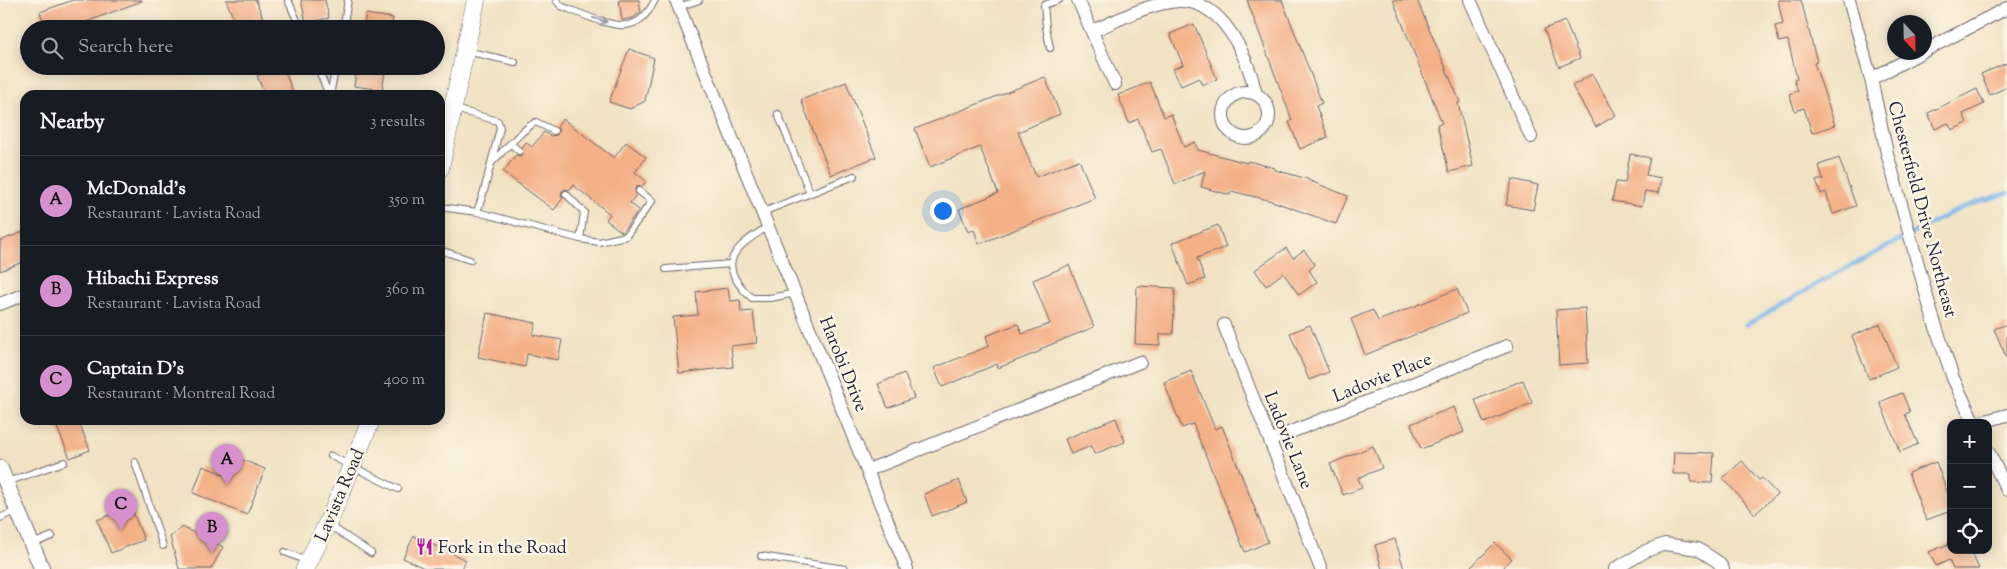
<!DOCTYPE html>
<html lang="en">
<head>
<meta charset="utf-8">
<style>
	:root { --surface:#171b24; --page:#20242c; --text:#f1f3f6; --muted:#9ea1a6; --line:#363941; --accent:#d690ce }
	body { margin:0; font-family:"Sorts Mill Goudy",serif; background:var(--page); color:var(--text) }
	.controls { position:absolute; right:15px; bottom:15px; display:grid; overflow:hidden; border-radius:10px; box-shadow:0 2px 12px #0003 }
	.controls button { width:45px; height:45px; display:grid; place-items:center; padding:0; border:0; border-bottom:1px solid var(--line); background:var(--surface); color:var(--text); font:25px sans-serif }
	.compass { position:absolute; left:1887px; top:15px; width:45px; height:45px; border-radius:50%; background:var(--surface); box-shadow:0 2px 12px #0003; rotate:158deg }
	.you { position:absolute; left:942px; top:210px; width:18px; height:18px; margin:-12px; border:4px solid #fff; border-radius:50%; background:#1a73e8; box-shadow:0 0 0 8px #1a73e833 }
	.badge { display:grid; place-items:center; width:32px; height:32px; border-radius:50%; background:var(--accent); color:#111; font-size:16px; font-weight:700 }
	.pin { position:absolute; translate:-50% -41px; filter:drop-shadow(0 1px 2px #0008) }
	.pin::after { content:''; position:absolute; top:26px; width:18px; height:15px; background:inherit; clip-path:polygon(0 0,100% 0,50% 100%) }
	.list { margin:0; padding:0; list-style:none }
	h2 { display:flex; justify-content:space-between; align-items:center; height:65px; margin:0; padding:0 20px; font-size:21px }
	h2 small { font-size:16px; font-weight:400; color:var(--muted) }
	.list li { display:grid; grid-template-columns:32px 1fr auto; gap:15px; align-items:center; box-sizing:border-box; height:90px; padding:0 20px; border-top:1px solid var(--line) }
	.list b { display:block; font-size:19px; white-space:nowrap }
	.list p { margin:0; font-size:16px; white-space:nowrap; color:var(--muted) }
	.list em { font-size:16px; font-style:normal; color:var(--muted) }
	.icon { flex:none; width:28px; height:28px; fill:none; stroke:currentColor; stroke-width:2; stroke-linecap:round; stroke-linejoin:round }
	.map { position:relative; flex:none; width:2007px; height:569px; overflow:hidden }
	.search { position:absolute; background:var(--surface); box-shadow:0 2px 12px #0003; left:20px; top:20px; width:425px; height:55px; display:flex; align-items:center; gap:12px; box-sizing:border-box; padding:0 18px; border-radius:28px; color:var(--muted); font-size:19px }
	.panel { position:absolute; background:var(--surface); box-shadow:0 2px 12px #0003; left:20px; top:90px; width:425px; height:335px; border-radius:15px }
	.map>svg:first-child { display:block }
</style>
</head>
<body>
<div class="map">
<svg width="2007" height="569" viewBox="0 0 2007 569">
	<rect width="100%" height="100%" fill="#fcf5e5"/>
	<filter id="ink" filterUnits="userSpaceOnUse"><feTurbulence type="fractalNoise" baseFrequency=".02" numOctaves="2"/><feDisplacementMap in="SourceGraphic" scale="10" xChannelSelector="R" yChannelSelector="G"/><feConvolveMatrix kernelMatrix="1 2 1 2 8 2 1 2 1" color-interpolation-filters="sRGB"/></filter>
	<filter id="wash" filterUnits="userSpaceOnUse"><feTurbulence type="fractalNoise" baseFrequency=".0096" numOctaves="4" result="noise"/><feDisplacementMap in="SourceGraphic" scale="20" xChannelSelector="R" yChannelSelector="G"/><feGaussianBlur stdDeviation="1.12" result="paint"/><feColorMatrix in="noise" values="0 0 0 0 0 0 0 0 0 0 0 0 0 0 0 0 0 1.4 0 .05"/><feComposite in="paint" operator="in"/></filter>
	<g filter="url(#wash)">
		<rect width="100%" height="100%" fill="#f1e2c3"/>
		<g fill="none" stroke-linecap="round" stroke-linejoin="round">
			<path stroke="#79b2e9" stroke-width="4.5" d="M1746 325 1815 285 1947 215 1967 206 2007 193"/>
		</g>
		<g id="blocks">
			<path fill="#f4b188" d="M73 0H142V1L67 29H46L40 12Z
				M226 0H256L267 29H238Z
				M301 0H325L329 18 306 23Z
				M619 0H639L641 12 633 18 622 20Z
				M1247 0H1282L1322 103 1316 106 1328 137 1300 149 1289 122 1292 120Z
				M1393 0H1417L1460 102 1458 103 1473 166 1449 172 1437 124 1442 123Z
				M1778 0H1801L1817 62 1814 63 1835 125 1812 133 1804 108 1795 111 1789 94 1798 91 1794 80 1797 79 1788 40 1779 42 1775 26 1783 24Z
				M366 14 393 18 391 29H363Z
				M1565 21 1580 58 1559 67 1544 29Z
				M1194 24 1217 79 1202 85 1199 78 1181 86 1173 69 1183 65 1170 34Z
				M629 49 654 58 645 101 630 109 609 102Z
				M2007 63V87L1990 95 1981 74Z
				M280 66H283L294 95H265L257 76Z
				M357 66H386L382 90 354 86Z
				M1592 74 1616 115 1596 127 1572 86Z
				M1045 77 1060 114 1018 132 1036 177 1079 160 1095 198 979 244 974 230 968 232 959 209 998 193 980 147 930 167 915 129Z
				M846 82 876 157 831 175 801 100Z
				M1150 82 1164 117 1171 114 1184 147 1195 142 1198 150 1247 163 1248 161 1275 168V170L1308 179V180L1348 196 1336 224 1272 201 1231 191 1230 195 1201 187 1205 171 1175 184 1161 149 1152 152 1138 119 1129 123 1118 95Z
				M1977 89 1984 104 1963 114 1967 123 1952 130 1948 123 1935 129 1928 113Z
				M563 119 614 158 626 142 646 157 635 172 646 181 642 187 638 186 635 188 636 195 630 203 639 210 622 232 606 220 610 214 573 185 569 190 565 189 562 191 561 195 563 198 554 210 503 172 516 155 520 156 523 154 522 147 526 142 532 147 544 132 550 136 557 135 559 131 557 127Z
				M1630 154 1650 158 1646 175 1661 178 1658 193 1645 191 1642 206 1612 201 1616 182 1625 183Z
				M1839 158 1856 206 1833 214 1826 192 1821 194 1816 181 1823 179 1819 165Z
				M1512 179 1538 185 1533 210 1506 205Z
				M1218 225 1226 247 1197 258 1205 279 1188 285 1172 243Z
				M25 231V261L0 271V241Z
				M1286 248 1293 258 1304 250 1315 265 1309 270 1317 282 1299 295 1283 273 1266 286 1255 270Z
				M1069 265 1094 327 1040 349 1041 351 998 368 997 364 942 387 934 368 989 346 986 336 1018 324 1022 334 1050 324 1033 280Z
				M1137 286 1175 288 1173 334H1160V345L1135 344Z
				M728 288 730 301 740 300 741 312 753 311 757 343 731 346 733 367 679 373 673 317 698 315 696 292Z
				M1457 289 1467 313 1365 355 1351 319 1373 310 1378 321Z
				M1585 308 1588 363 1559 365 1556 310Z
				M487 313 536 323 533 335 562 340 558 360 527 354 525 367 478 357Z
				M1880 324 1897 367 1869 379 1852 336Z
				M2007 324V359L1994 329Z
				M1310 325 1329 372 1309 380 1290 333Z
				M1191 371 1215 429 1222 426 1268 542 1245 552 1193 424 1182 428 1164 382Z
				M904 373 914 398 888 408 878 384Z
				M1523 380 1532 403 1484 423 1475 400Z
				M1902 393 1910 412 1905 414 1918 444 1900 452 1880 402Z
				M1454 407 1464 432 1421 449 1411 424Z
				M1116 418 1125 442 1094 454 1091 446 1071 454 1065 439Z
				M54 420H78L90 450 70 458Z
				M1373 446 1382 468 1358 478 1362 488 1343 495 1330 464Z
				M1674 452 1714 453 1712 483 1691 482V474H1673Z
				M238 458 265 469 247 515 193 493 203 466 230 477Z
				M1742 461 1759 480 1762 478 1777 494 1755 514 1723 478Z
				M1936 462 1948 494 1951 493V511L1926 520 1908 473Z
				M959 480 967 502 932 516 924 494Z
				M131 507 144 540 111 553 97 520Z
				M182 527 223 547 211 569H179L170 537Z
				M414 536 466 560 462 569H426L403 558Z
				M1395 539 1404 569H1382L1375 545Z
				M1495 543 1512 559 1502 569H1469Z
				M1951 543V550H1973L1971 551 1979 569H1953L1949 560 1936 566 1929 552Z"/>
		</g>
	</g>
	<g filter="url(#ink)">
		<use href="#blocks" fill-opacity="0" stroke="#6a656b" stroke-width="1"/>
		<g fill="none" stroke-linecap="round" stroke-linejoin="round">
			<defs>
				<path id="service" d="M288 0 301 29
					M556 0 561 6C577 12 615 30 631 24 643 21 650 10 655 0
					M679 7 699 0
					M343 29 348 0
					M1050 48 1046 27 1044 5 1059 0
					M466 51 515 62
					M317 66 329 95
					M330 95 336 66
					M778 114 810 193
					M511 144 519 151
					M491 163C503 152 523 128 536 122L554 131
					M566 194 584 212 580 239
					M440 207 477 212 484 191 500 128 498 121 455 109
					M477 212 580 239 599 242 626 236 652 201 639 191
					M763 212 854 176
					M769 226C733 248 714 264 752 298H770L796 293
					M440 250 470 260
					M666 269 731 264
					M331 456 398 489
					M135 462 163 546
					M7 482 64 462
					M0 518 17 510
					M329 525 371 553
					M32 544 52 536
					M285 552 307 561
					M761 556 845 569"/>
				<path id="minor" d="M676 0 907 569
					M1078 0 1115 84
					M1470 0 1531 137
					M1849 0 1871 79 1887 153 1932 315 1953 378 1974 423
					M1092 31C1119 20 1149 3 1179 1 1224 0 1248 58 1256 94
					M1924 51 2007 8
					M1871 79 1922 52
					M1223 115a23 23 0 1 1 46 0a23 23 0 1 1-46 0Z
					M0 304 25 294
					M1224 325 1321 569
					M1978 423 2007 415
					M1271 440 1507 346
					M1988 451 2007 490
					M868 470 1140 362
					M1615 569 1646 551 1665 544 1698 549 1718 562 1723 569"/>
				<path id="tertiary" d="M0 468 42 569"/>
				<path id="secondary" d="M440 168 476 0
					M305 569 331 516 371 420"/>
			</defs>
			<use href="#service" stroke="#6a656b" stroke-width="8"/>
			<use href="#minor" stroke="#6a656b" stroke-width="14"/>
			<use href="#tertiary" stroke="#6a656b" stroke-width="17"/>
			<use href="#secondary" stroke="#6a656b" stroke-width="19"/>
			<use href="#service" stroke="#fff" stroke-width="6"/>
			<use href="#minor" stroke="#fff" stroke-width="12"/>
			<use href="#tertiary" stroke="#fff" stroke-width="15"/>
			<use href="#secondary" stroke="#fff" stroke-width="18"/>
		</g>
		<defs><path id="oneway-shaft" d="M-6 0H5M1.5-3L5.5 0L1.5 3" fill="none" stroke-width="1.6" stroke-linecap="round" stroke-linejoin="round" transform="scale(1.25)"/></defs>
		<use stroke="#9c9ca7" href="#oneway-shaft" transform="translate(600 20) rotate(17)"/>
	</g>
	<defs>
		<symbol id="restaurant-bare" viewBox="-9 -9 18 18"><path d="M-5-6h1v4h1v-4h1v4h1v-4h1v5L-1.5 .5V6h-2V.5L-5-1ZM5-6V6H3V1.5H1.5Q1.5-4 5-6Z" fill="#b5179e" stroke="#fcf5e5" stroke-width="2.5" paint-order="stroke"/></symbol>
	</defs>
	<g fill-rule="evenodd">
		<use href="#restaurant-bare" x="412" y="534" width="25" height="25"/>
	</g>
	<g text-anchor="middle" stroke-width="5" stroke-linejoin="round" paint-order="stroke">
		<g font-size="18" fill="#22223b" stroke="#fcf5e5">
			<text transform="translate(1923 209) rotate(75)" y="6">Chesterfield Drive Northeast</text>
			<text transform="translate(844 364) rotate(68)" y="6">Harobi Drive</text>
			<text transform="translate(1382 377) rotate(-22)" y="6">Ladovie Place</text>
			<text transform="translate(1289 440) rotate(68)" y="6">Ladovie Lane</text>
			<text transform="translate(339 495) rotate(-67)" y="6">Lavista Road</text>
		</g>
		<g font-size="18" fill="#22223b" stroke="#fcf5e5" text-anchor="start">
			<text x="438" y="553">Fork in the Road</text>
		</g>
	</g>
</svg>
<div class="controls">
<button>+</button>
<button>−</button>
<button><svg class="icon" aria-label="locate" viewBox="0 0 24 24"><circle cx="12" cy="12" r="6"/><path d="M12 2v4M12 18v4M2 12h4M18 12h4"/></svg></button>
</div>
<svg class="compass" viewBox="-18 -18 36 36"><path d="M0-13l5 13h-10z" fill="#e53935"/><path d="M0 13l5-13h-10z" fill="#9ea1a6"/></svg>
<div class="you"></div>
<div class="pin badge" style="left:227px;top:485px">A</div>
<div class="pin badge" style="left:212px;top:553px">B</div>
<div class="pin badge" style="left:121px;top:530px">C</div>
<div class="search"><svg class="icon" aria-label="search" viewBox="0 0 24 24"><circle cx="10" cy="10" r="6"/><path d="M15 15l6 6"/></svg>Search here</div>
<section class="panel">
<h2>Nearby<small>3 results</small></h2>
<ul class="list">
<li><span class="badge">A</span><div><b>McDonald's</b><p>Restaurant · Lavista Road</p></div><em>350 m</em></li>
<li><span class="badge">B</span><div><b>Hibachi Express</b><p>Restaurant · Lavista Road</p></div><em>360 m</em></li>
<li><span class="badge">C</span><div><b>Captain D's</b><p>Restaurant · Montreal Road</p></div><em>400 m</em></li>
</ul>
</section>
</div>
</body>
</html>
